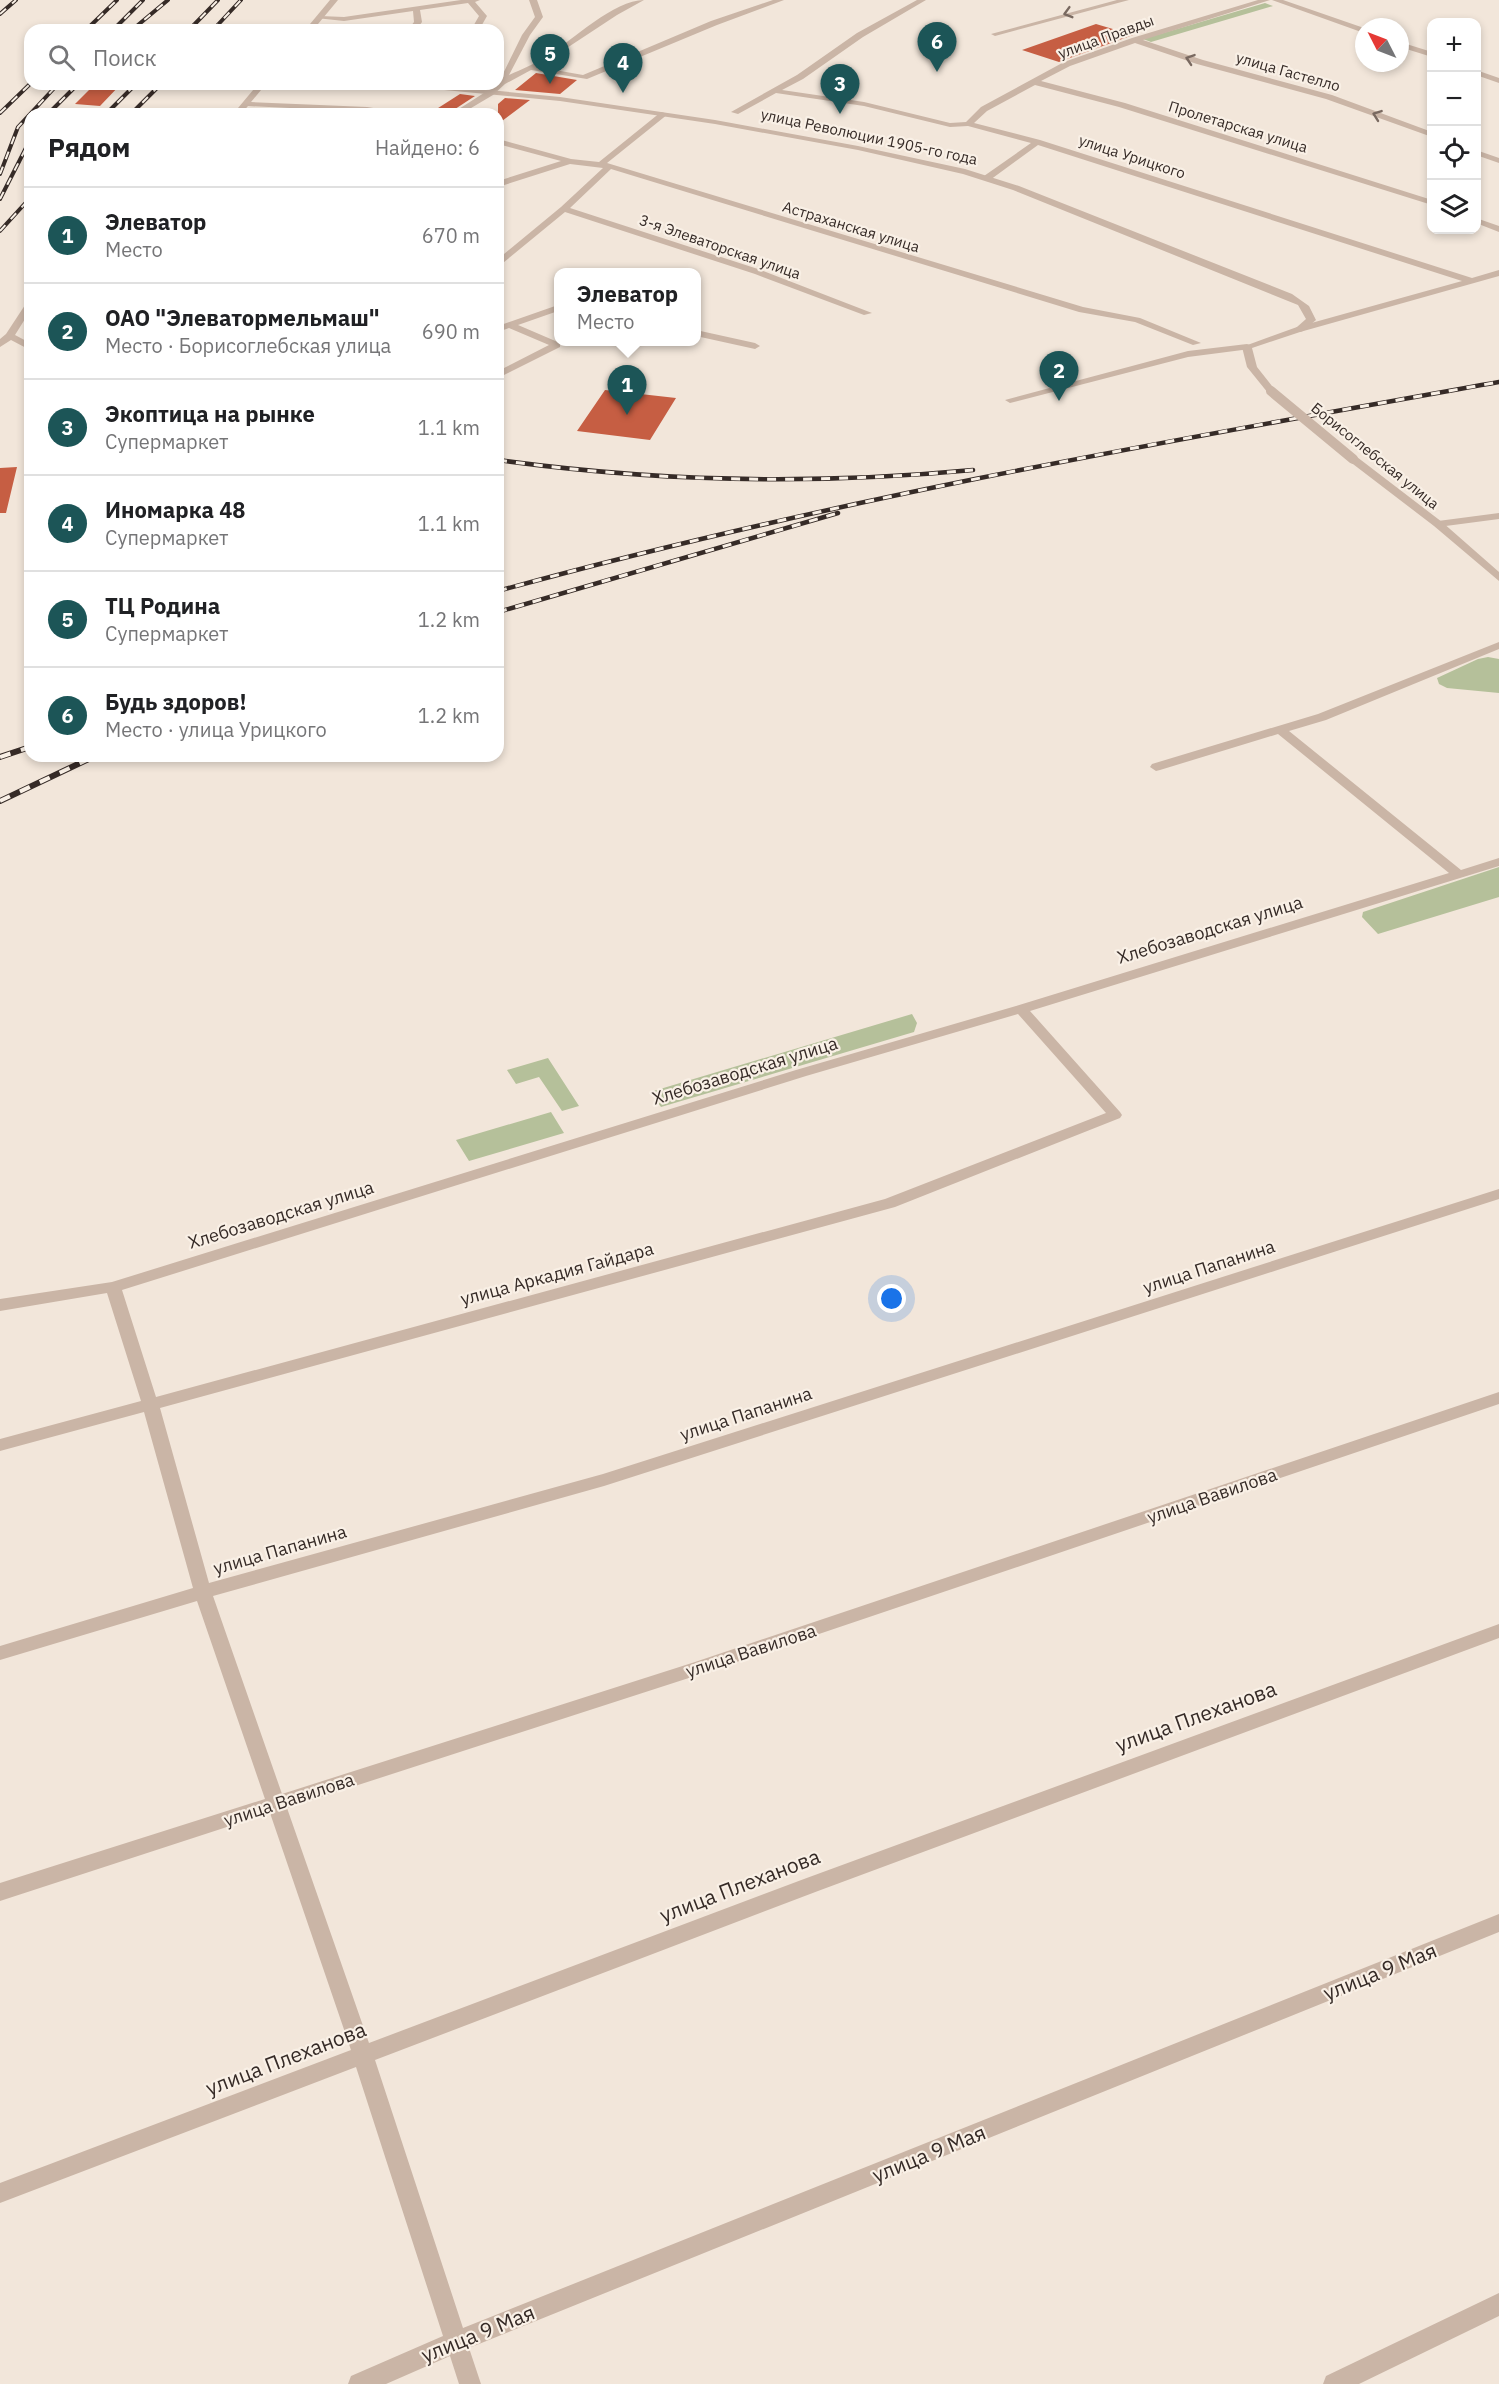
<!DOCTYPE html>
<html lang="ru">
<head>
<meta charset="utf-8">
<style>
	:root { --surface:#fff; --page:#f2f2f2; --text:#202124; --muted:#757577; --line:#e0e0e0; --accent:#1c5557 }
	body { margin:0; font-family:"IBM Plex Sans",sans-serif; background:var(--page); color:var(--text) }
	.controls { position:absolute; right:18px; top:18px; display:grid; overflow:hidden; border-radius:12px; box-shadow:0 3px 9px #0003 }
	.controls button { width:54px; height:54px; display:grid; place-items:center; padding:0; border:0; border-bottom:2px solid var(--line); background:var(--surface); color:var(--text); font:30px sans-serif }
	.compass { position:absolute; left:1355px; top:18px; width:54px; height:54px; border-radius:50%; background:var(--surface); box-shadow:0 3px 9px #0003; rotate:312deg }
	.you { position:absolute; left:892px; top:1299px; width:21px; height:21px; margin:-15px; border:4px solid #fff; border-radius:50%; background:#1a73e8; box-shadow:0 0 0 9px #1a73e833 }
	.badge { display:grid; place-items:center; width:39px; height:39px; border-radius:50%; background:var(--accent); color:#fff; font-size:20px; font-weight:700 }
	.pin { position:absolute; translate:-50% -50px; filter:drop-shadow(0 2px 3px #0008) }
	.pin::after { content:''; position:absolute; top:32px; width:21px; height:18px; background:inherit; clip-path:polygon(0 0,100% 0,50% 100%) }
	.popup { position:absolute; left:554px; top:268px; width:147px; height:78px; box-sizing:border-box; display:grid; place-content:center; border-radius:12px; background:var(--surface); filter:drop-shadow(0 2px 4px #0005); font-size:20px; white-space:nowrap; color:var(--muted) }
	.popup b { font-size:22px; color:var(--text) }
	.popup::after { content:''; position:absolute; left:50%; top:100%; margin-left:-12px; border:12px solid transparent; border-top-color:var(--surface) }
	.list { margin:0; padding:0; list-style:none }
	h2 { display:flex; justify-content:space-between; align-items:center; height:78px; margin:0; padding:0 24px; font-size:26px }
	h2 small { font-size:20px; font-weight:400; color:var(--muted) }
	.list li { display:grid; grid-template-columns:39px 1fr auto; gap:18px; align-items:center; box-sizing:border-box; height:96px; padding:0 24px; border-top:2px solid var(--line) }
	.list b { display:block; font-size:22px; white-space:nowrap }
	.list p { margin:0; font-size:20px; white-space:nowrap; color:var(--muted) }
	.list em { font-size:20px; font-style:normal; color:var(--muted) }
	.icon { flex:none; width:33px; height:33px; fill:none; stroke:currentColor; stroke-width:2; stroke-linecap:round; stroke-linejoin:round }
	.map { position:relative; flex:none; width:1499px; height:2384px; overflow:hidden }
	.search { position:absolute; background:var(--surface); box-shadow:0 3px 9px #0003; left:24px; top:24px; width:480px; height:66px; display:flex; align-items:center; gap:15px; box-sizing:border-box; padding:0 21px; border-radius:18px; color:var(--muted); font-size:22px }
	.panel { position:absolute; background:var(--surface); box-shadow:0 3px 9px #0003; left:24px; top:108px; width:480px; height:654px; border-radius:18px }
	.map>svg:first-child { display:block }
</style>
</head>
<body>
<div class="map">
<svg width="1499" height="2384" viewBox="0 0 1499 2384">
	<rect width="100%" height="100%" fill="#f2e6da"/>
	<path fill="#b5c09a" d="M1265 3 1273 6 1151 42 1143 39Z
		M1488 657 1499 659V693L1447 688 1439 684 1437 678 1478 659Z
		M1499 867V897L1378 934 1362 917 1363 912Z
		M912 1014 917 1023 914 1032 661 1107 650 1092Z
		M548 1058 579 1106 562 1111 539 1077 516 1084 507 1070Z
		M551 1112 564 1133 469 1161 456 1140Z"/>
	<path fill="#c65e43" d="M1096 24 1133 35 1059 62 1022 50Z
		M536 73 577 80 560 94 515 90Z
		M95 84H121L100 106 75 104Z
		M460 94 475 96 449 113 435 110Z
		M505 98 530 100 498 124V104Z
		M605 390 676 398 650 440 577 431Z
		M17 467 6 513H0V468Z"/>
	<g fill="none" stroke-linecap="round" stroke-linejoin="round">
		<path fill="#cab5a6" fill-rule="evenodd" d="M461 0H480L475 2 487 16 479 30H471L479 16 468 3 420 10 422 22 416 30H408L414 22 413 11 344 21 316 18 320 16 344 17Z
			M529 0H537L543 17 530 35 509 75C522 69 535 64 547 56 573 40 614 0 644 0L617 15 538 67 583 75 711 21 773 0H784L717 25 587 79 531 70 505 84 493 95 461 114H451L498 84 522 35 535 17Z
			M917 0H926L863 37 803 79 782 90 864 102 950 123 966 122 981 107 1064 62 1132 38 1258 0H1270L1143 40 1203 60 1332 95 1432 132V137L1326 99 1197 64 1135 43 1070 66 1041 81 1125 103 1432 200V205L1119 107 1035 85 987 111 974 123 1040 140 1472 278 1499 270V276L1300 332 1295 329 1297 327 1462 281 1038 145 990 180H984V176L1031 143 968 126 950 127 864 106 776 93 738 114 731 112 797 75 857 33Z
			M1117 0H1129L995 36 991 34Z
			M1272 0H1283L1364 28V33Z
			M1400 42 1432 52V57L1400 47Z
			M1476 70 1499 78V83L1476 75Z
			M258 84H266L251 102 367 107 411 114 248 106 241 114H233Z
			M661 112 668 114 607 163 1083 307 1140 318 1201 343 1193 345 1135 322 1079 312 611 169 570 208 761 270 872 313 864 315 755 274 565 212 498 267V259L561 207 603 168 570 164 498 187V181L561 161 498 144V139L571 159 599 162Z
			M1476 150 1499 158V163L1476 155Z
			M1476 218 1499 226V232L1476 223Z
			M30 301V311L15 335 30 343V350L11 340 0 347V339L6 334 27 302Z
			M558 305V311L518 325 560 343V347L498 378V371L549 345 509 328 498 332V326Z
			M696 330 755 343 760 346 755 349 696 336Z
			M1247 344 1250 345V349L1188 357 1010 403 1005 400 1188 351Z
			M1499 513V519L1438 527 1433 524 1438 521Z
			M1499 642V649L1326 720 1289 731 1461 870 1499 858V866L1030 1011 1120 1112 1122 1115 1120 1118 895 1207 160 1408 209 1583 603 1474 1499 1189V1199L604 1486 213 1596 282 1794 695 1662 1499 1392V1404L695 1676 287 1808 369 2043 804 1879 1499 1624V1638L818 1891 375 2060 463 2328 1499 1914V1932L469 2348 481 2384H459L450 2356 386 2384H348L351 2376 443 2336 356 2067 0 2203V2183L351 2050 270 1813 0 1901V1883L265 1799 197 1601 0 1660V1646L193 1588 144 1412 0 1451V1439L141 1401 107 1293 0 1311V1299L112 1282 796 1070 1016 1006 1449 873 1278 734 1160 770 1156 771 1150 767 1152 764 1318 714ZM1018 1014 1106 1113 885 1199 156 1397 122 1290 806 1076Z
			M1499 2293V2316L1359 2384H1323L1326 2376Z"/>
		<path fill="#cab5a6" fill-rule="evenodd" d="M330 0H338L313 30H305Z
			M398 84H427L560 97 715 120 858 146 965 169 1019 186 1292 294 1309 306 1316 320 1303 331 1252 348 1257 367 1276 391 1268 393 1247 367 1242 347 1297 327 1306 319 1298 305 1013 190 963 174 858 150 715 124 560 101 402 86Z
			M1349 457H1357L1442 522 1499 572V581L1434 526 1349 461Z"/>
		<defs>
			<path id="rail-far2" d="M0 14 16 0
				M86 30 117 0
				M113 30 143 0
				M132 30 168 0
				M189 30 218 0
				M213 30 241 0
				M0 113 30 84
				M48 114 78 84
				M106 114 136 84
				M131 114 161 84
				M0 174 18 127 58 84
				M0 199 30 140
				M0 231 30 198"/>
			<path id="rail-far1" d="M498 460C657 482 813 485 973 470
				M498 591C828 500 1162 442 1499 382
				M498 612 838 513"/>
			<path id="rail" d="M0 757 30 747
				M0 801 95 756"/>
		</defs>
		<use href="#rail-far2" stroke="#362b27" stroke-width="4"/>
		<use href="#rail-far1" stroke="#362b27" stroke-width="4.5"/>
		<use href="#rail" stroke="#362b27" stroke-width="6"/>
		<use href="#rail-far2" stroke="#f9f0e6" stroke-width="2" stroke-dasharray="8" stroke-linecap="butt"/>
		<use href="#rail-far1" stroke="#f9f0e6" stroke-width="3" stroke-dasharray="9" stroke-linecap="butt"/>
		<use href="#rail" stroke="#f9f0e6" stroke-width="4" stroke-dasharray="11" stroke-linecap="butt"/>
		<path stroke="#cab5a6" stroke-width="10" d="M1271 391 1353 459"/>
	</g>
	<defs><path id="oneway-chevron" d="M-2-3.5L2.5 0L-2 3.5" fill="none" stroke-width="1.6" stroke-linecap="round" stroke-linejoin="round" transform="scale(1.5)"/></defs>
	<g stroke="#796960">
		<use href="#oneway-chevron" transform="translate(1068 13) rotate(164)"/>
		<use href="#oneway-chevron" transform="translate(1190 59) rotate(-161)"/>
		<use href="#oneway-chevron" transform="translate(1377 115) rotate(-160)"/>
	</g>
	<g text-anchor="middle" stroke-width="4.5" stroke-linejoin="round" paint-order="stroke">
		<g font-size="15" fill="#362b27" stroke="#f9f0e6">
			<text transform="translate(1106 37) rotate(-20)" y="5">улица Правды</text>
			<text transform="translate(1288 72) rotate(16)" y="5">улица Гастелло</text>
			<text transform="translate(1238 127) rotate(17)" y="5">Пролетарская улица</text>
			<text transform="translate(869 137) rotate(12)" y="5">улица Революции 1905-го года</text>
			<text transform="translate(1132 157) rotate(18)" y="5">улица Урицкого</text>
			<text transform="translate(851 227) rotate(17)" y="5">Астраханская улица</text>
			<text transform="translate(720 247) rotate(19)" y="5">3-я Элеваторская улица</text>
			<text transform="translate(1375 456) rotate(39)" y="5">Борисоглебская улица</text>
		</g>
		<g font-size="18" fill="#362b27" stroke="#f9f0e6">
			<text transform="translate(1210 930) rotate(-17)" y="6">Хлебозаводская улица</text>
			<text transform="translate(745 1071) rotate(-17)" y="6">Хлебозаводская улица</text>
			<text transform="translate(281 1215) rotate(-17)" y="6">Хлебозаводская улица</text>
			<text transform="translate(1209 1267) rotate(-18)" y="6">улица Папанина</text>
			<text transform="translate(557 1274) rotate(-15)" y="6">улица Аркадия Гайдара</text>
			<text transform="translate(746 1414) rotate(-18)" y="6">улица Папанина</text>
			<text transform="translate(1212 1496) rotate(-19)" y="6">улица Вавилова</text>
			<text transform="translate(280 1550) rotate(-16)" y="6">улица Папанина</text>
			<text transform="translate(751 1651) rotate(-18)" y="6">улица Вавилова</text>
			<text transform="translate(289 1800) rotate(-18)" y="6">улица Вавилова</text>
		</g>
		<g font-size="21" fill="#362b27" stroke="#f9f0e6">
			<text transform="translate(1196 1717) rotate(-20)" y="7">улица Плеханова</text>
			<text transform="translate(740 1886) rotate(-21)" y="7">улица Плеханова</text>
			<text transform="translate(1380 1972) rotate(-22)" y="7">улица 9 Мая</text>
			<text transform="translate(286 2059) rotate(-21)" y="7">улица Плеханова</text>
			<text transform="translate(929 2154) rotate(-22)" y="7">улица 9 Мая</text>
			<text transform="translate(478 2334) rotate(-22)" y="7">улица 9 Мая</text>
		</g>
	</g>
</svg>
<div class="controls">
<button>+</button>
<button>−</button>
<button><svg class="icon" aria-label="locate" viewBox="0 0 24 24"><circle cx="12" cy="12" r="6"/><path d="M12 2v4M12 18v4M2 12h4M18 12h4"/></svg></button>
<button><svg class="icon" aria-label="layers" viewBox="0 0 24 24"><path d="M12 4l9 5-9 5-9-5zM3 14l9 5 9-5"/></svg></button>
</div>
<svg class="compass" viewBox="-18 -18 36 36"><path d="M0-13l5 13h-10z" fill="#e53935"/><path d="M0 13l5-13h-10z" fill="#757577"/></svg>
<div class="you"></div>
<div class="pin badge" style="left:627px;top:415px">1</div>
<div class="popup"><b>Элеватор</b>Место</div>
<div class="pin badge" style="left:1059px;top:401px">2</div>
<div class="pin badge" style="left:840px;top:114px">3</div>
<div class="pin badge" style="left:623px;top:93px">4</div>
<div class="pin badge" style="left:550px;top:84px">5</div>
<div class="pin badge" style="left:937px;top:72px">6</div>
<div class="search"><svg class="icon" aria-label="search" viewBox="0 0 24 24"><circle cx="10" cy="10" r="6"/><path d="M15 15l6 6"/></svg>Поиск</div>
<section class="panel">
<h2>Рядом<small>Найдено: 6</small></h2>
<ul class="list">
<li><span class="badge">1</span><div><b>Элеватор</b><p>Место</p></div><em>670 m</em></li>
<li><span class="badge">2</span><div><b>ОАО &quot;Элеватормельмаш&quot;</b><p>Место · Борисоглебская улица</p></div><em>690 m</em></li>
<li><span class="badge">3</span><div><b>Экоптица на рынке</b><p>Супермаркет</p></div><em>1.1 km</em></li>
<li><span class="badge">4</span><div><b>Иномарка 48</b><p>Супермаркет</p></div><em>1.1 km</em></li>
<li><span class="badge">5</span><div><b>ТЦ Родина</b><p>Супермаркет</p></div><em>1.2 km</em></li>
<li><span class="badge">6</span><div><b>Будь здоров!</b><p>Место · улица Урицкого</p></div><em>1.2 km</em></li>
</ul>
</section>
</div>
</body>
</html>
